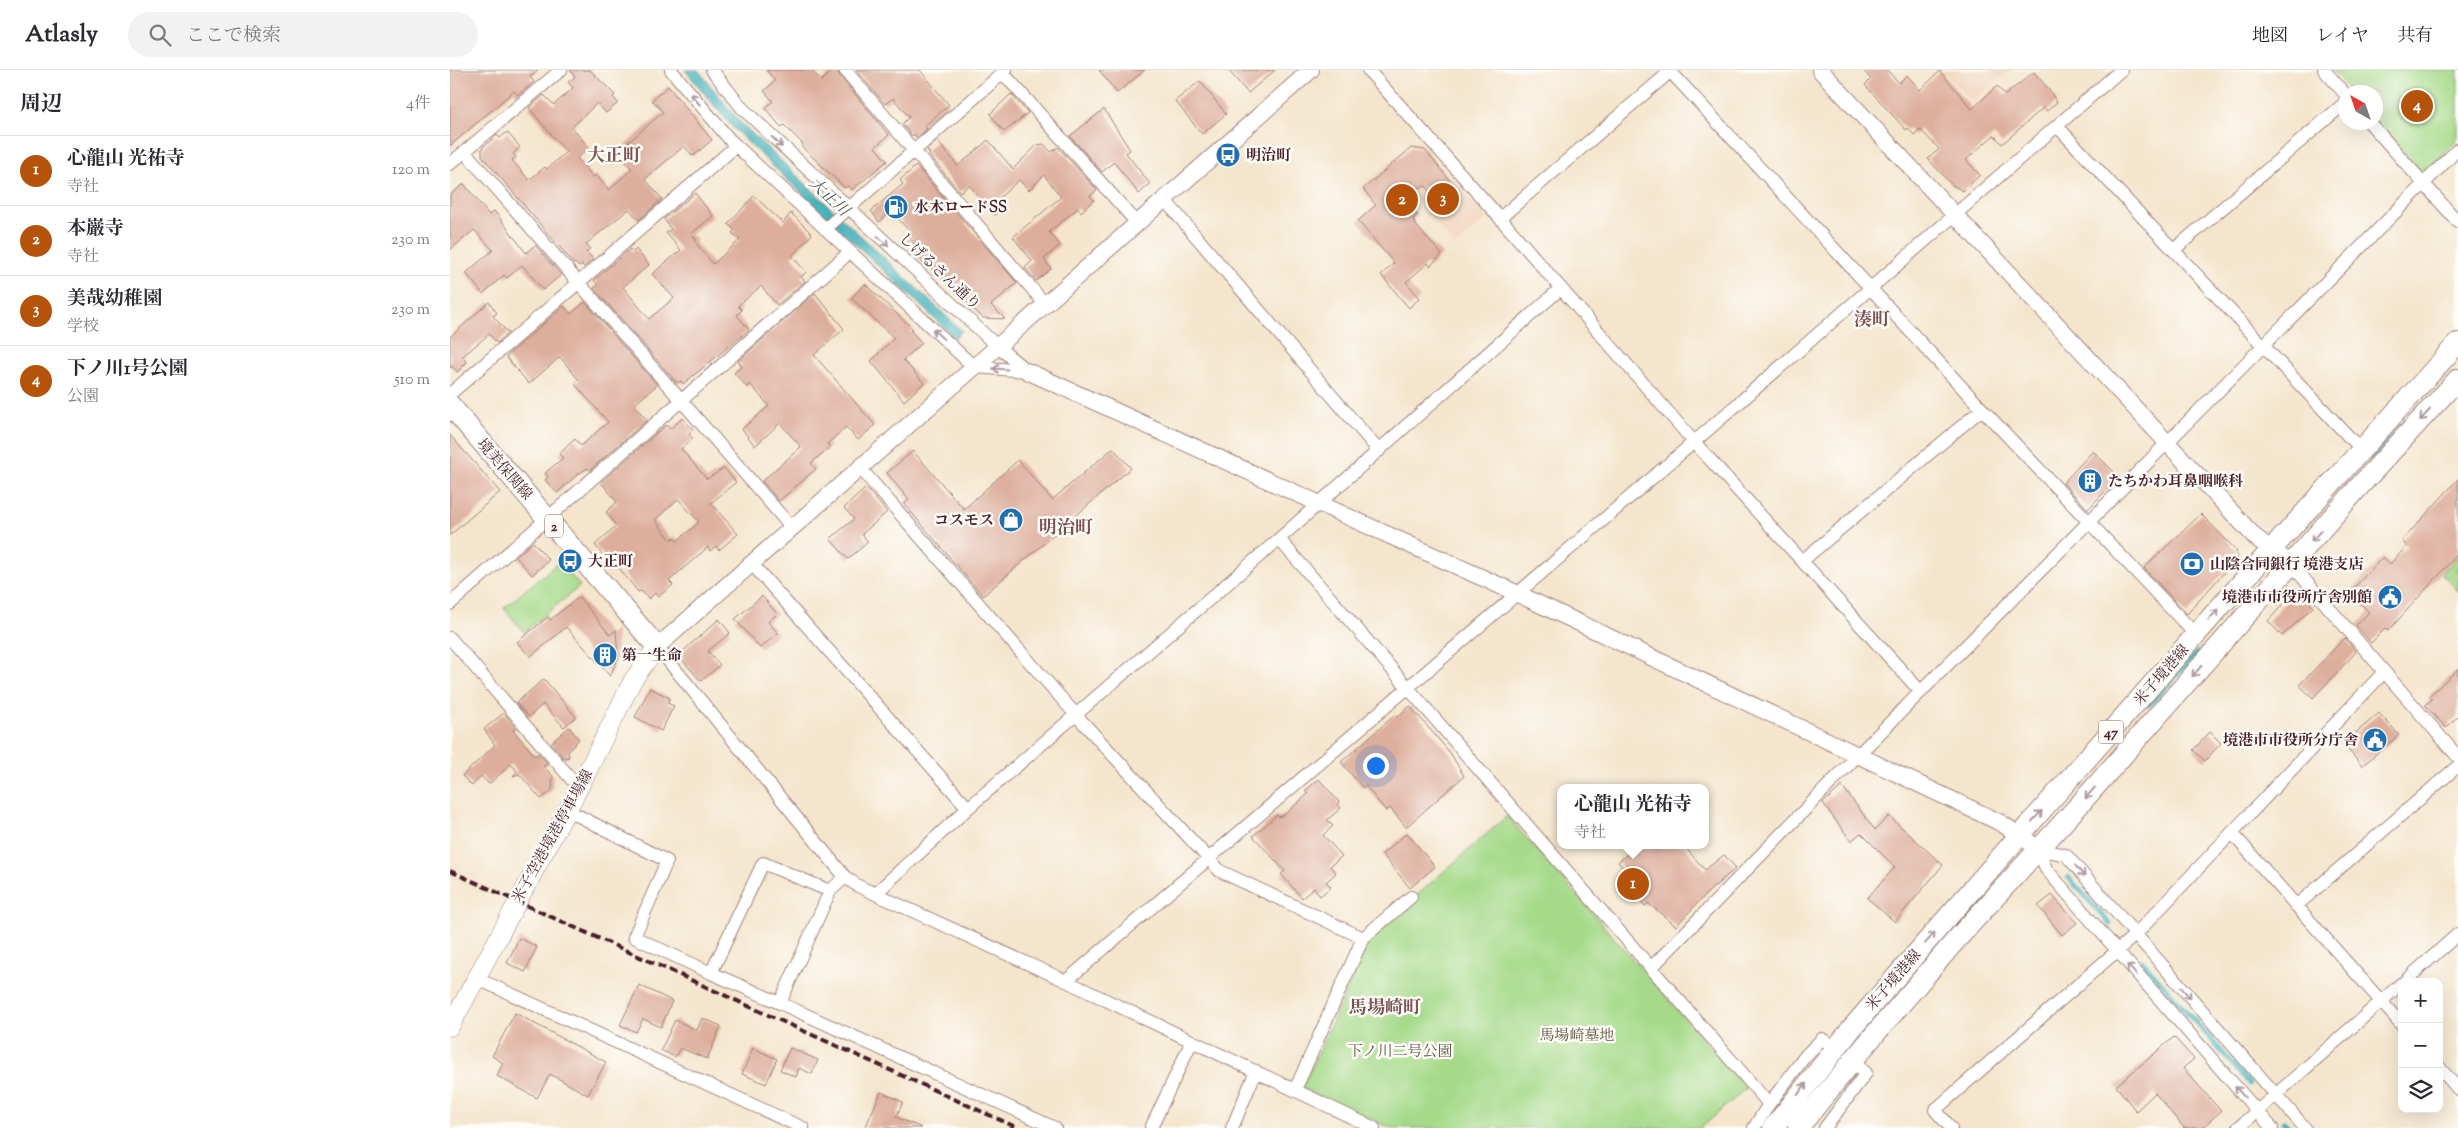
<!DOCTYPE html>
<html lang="ja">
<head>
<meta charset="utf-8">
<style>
	:root { --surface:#fff; --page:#f2f2f3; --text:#2b2b33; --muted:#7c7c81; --line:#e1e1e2; --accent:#b45309 }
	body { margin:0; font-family:"Sorts Mill Goudy","Noto Serif JP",serif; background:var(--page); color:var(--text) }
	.controls { position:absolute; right:15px; bottom:15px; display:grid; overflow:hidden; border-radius:10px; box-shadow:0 5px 20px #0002 }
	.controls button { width:45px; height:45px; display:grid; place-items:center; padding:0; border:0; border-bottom:1px solid var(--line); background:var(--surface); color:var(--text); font:25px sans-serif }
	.compass { position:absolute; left:1888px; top:15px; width:45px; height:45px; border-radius:50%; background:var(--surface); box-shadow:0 5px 20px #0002; rotate:320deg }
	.you { position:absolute; left:925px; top:695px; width:18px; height:18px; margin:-12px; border:4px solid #fff; border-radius:50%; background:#1a73e8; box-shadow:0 0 0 8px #1a73e833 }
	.badge { display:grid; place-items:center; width:32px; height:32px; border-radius:50%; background:var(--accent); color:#fff; font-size:16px; font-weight:700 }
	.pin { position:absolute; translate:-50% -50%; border:2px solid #fff; box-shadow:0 1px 5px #0006 }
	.popup { position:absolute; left:1107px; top:714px; width:152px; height:65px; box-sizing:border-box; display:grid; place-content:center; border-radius:10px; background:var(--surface); filter:drop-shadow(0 1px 4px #0005); font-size:16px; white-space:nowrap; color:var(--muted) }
	.popup b { font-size:19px; color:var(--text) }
	.popup::after { content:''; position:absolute; left:50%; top:100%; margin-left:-10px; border:10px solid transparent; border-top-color:var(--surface) }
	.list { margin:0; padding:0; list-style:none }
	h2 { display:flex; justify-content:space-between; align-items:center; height:65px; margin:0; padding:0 20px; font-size:21px }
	h2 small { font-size:16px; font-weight:400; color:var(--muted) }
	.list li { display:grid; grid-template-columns:32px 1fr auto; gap:15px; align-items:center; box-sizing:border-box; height:70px; padding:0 20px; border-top:1px solid var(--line) }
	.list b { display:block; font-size:19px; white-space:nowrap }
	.list p { margin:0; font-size:16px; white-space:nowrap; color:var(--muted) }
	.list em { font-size:16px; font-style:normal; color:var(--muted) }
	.icon { flex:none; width:28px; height:28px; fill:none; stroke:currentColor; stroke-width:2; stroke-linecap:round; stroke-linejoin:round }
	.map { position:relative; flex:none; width:2008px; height:1058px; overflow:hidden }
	header { display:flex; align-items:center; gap:30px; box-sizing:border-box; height:70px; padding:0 25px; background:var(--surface); border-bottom:1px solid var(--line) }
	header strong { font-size:24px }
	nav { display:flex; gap:28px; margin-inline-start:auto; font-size:18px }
	.search { width:350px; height:45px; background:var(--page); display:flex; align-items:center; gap:12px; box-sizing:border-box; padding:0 18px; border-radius:28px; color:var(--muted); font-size:19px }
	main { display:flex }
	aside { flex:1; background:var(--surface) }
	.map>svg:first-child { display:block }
</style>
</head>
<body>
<header>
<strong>Atlasly</strong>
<div class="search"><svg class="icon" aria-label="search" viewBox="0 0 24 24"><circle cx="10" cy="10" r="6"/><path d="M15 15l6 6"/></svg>ここで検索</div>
<nav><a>地図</a><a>レイヤ</a><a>共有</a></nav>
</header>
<main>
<aside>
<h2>周辺<small>4件</small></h2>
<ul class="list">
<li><span class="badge">1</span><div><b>心龍山 光祐寺</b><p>寺社</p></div><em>120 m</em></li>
<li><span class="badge">2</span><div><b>本巌寺</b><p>寺社</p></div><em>230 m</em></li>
<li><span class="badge">3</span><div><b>美哉幼稚園</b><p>学校</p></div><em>230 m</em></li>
<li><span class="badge">4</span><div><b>下ノ川1号公園</b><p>公園</p></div><em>510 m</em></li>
</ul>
</aside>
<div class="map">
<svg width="2008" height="1058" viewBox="0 0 2008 1058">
	<rect width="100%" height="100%" fill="#fdfcf7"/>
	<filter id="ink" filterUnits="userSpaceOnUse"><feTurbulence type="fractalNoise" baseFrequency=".02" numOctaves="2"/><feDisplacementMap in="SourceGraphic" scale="10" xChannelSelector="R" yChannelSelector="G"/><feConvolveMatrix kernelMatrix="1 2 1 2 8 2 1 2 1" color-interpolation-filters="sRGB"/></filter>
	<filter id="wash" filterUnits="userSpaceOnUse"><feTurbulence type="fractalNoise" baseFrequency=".0096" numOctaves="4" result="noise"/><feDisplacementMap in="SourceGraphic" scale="20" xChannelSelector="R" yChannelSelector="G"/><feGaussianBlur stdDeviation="1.12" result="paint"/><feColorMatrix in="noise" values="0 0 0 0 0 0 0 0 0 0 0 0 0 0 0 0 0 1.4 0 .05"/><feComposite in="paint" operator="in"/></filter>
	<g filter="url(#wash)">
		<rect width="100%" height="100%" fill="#f4e5cc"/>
		<path fill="#f2d5be" d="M1492 0H1560L1522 32Z
			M968 69 1037 148 1005 176 953 114 923 138 907 119Z"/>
		<path fill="#a6da8a" stroke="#787c5a" d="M1882 0H2008V68L1978 100 1969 101 1926 50V22H1901Z
			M2008 486V521L1992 504Z
			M109 492 130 516 74 562 54 538Z
			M1057 746 1296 1018 1251 1058H941L852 1018 919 872 967 829 966 826Z"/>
		<path fill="#42b2bb" stroke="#466873" d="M235 0H248L291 53 512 261 505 268 310 84 281 56Z"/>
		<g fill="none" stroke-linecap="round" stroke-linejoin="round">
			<path stroke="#42b2bb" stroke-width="5" d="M1921 389 1956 351
				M1699 635 1747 583
				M1618 807 1660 854
				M1692 891 1800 1014
				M1834 1052 1840 1058"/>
		</g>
		<g id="blocks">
			<path fill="#ddae9c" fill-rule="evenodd" d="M0 0H88L80 7 84 12 68 25 64 21 0 76Z
				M120 0H140L165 25 163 27 168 33 156 43 147 33 122 57 139 78 127 88 143 107 146 105 159 120 182 99 167 82 213 42 202 30 218 16 262 70 243 86 234 76 195 109 212 129 189 150 179 139 136 174 140 179 136 182 143 189 134 197 132 195 129 197 125 193 124 194 32 86V78L47 65 50 68 57 62 70 77 63 84 66 87 62 90 79 110 95 97 97 99 116 82 79 38 94 25 104 35 123 18 118 12 125 7Z
				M316 0H362L371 11 383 0H387L389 5 439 65 425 77 437 91 402 120 398 116 395 118 351 76 353 74 334 55 331 57 315 38 323 31 314 21 325 11Z
				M406 0H470L499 35 474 56 477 59 467 68 464 64 462 66 452 54 459 47 443 28 435 34Z
				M649 0H695L667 23Z
				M778 0H825L798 23Z
				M1413 0H1437L1449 13 1457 5 1470 20 1490 1 1522 39 1547 16 1555 25 1584 2 1603 24 1602 25 1607 32 1597 41 1593 38 1552 74 1544 65 1516 90 1530 105 1513 121 1502 115 1478 89 1489 79 1470 59 1464 65 1458 58 1456 60 1415 15 1421 9Z
				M750 11 776 44 752 64 725 31Z
				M561 24 578 43 554 62 540 44Z
				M654 39 680 80 676 83 700 114 689 124 664 92 652 102 620 66Z
				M538 70 563 99 587 75 594 74 601 82 608 77 647 120 640 126 644 130 631 142 628 138 599 162 610 175 594 189 601 199 586 211 575 198 582 191 563 167 611 127 594 105 579 120 569 110 547 130 554 137 544 145 519 115 510 122 479 85 480 84 477 80 487 71 508 96Z
				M961 78 975 80 1001 112 984 127 976 116 948 123 967 145 963 149 965 154 992 185 980 196 978 193 956 212 970 228 959 238 931 205 944 193 908 151 926 135 913 119Z
				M466 96 567 213 541 235 555 249 533 248 477 194 475 196 458 171 463 166 442 141 429 152 421 141 453 114 450 110Z
				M14 114 39 145 44 141 46 143 76 183 85 175 111 205 93 220 72 195 57 208 54 205 33 224 16 203 43 180 24 160 0 180V125Z
				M245 123 263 146 241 164 247 170 245 172 263 194 290 170 282 163 285 160 278 154 304 126 333 153 341 143 362 164 342 186 356 202 351 207 355 211 327 235 311 216 288 236 292 240 287 245 299 260 233 314 231 311 227 313 144 218 148 215 144 210 180 179 183 182 186 179 199 195 173 217 199 249 224 228 202 204 231 180 216 163 221 159 214 149Z
				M415 214 463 259 461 261 472 273 453 290 474 313 454 331 421 291 444 268 401 228Z
				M365 223 394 259 364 285 425 355 408 370 396 357 377 374 380 377 361 393 366 399 329 431 312 411 351 377 330 353 305 376 292 359 319 336 300 314 297 317 284 303 292 296 288 291Z
				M39 232 47 243 43 246 58 263 47 273 39 264 12 287 17 292 7 302 2 296 0 298V267Z
				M135 232 207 315 184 335 197 350 140 400 138 398 128 404 107 423 95 410 98 407 95 403 113 388 109 384 125 369 131 376 158 352 125 314 129 310 110 287 79 314 56 287 114 236 121 244Z
				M233 348 243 360 239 364 243 369 231 379 257 409 274 398 286 412 261 433 288 464 269 480 266 476 260 481 258 477 219 511 223 515 208 527 205 523 199 529 191 521 188 522 157 483 154 486 145 475 166 456 156 442 167 432 151 412 216 355 220 359ZM228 429 249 452 227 471 224 467 221 470 205 450Z
				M0 365 50 422 0 465Z
				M663 378 681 398 533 526 454 434 459 430 437 403 463 381 514 439 568 390 602 430Z
				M1643 381 1669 407 1638 439 1613 413Z
				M2008 409V484L1938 561 1936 558 1921 573 1906 556 1919 542 1910 533 1912 530 1901 521 1933 487 1940 494 1957 476 1952 471Z
				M416 418 437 442 412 464 418 472 398 489 380 469 404 449 394 438Z
				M1751 444 1786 480 1787 488 1737 544 1694 498Z
				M83 472 99 490 82 505 66 487Z
				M1847 519 1863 537 1832 566 1818 551Z
				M312 526 327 544 318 552 328 563 310 578 285 549Z
				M129 527 160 565 166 560 168 588 160 606 116 557 80 587 67 572 98 547 100 550Z
				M269 549 280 563 258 581 270 595 251 611 233 591 232 582Z
				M1895 568 1906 582 1863 628 1849 615Z
				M2008 599V646L1996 658 1975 635 1982 629 1979 626Z
				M94 609 126 647 114 657 93 634 79 647 66 633Z
				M200 618 220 628 217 633 224 636 211 661 185 647Z
				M960 636 1001 684 1014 706 956 757 940 738 936 741 915 715 913 718 891 692 945 645 947 647Z
				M54 643 66 658 63 660 85 686 88 683 98 694 93 696 103 706 102 720 91 729 69 704 63 706 67 701 61 694 39 714 31 706 22 716 12 706 45 675 34 659Z
				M1929 643 1949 665 1912 696 1893 674Z
				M119 657 129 669 118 682 119 687 114 688 101 673Z
				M1760 662 1771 673 1755 691 1743 680Z
				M869 709 889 732 887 734 891 738 877 750 883 756 873 765 892 786 880 796 886 803 876 812 881 817 870 826 864 818 852 828 831 804 835 801 803 766 827 745 829 747 834 745 858 724 855 721Z
				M1392 716 1425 760 1439 746 1493 795 1445 852 1417 828 1445 797 1411 763 1401 771 1373 733Z
				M957 763 985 797 960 818 932 784Z
				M1188 775H1233L1255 800 1274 785 1286 798 1257 823 1226 856 1198 833 1195 836 1166 803 1173 798 1168 792Z
				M1602 825 1627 853 1612 865 1588 836Z
				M69 868 87 877 75 902 57 893Z
				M189 915 222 931 211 957 193 949 186 962 170 955Z
				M65 943 156 992 138 1025 100 1004 87 1028 47 1006 53 993 42 986Z
				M252 948 271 956 257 989 230 978 225 987 211 980 225 950 247 960Z
				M1724 967 1744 989 1733 998 1771 1041 1752 1058H1734L1705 1023 1686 1041 1666 1016Z
				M303 978 327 989 316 1014 292 1004Z
				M340 978 368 990 362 1004 349 998 346 1007 330 1000Z
				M431 1022 453 1032 446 1047 472 1058H415Z"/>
		</g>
	</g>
	<g filter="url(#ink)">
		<use href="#blocks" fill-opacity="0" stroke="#9f827c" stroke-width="1"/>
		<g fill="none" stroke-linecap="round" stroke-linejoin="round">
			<defs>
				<path id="minor" d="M221 0 280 70 524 297 577 301
					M262 0 292 38 548 277 577 301
					M395 0 595 234
					M918 0 1050 148 1244 372 1471 622
					M1219 0 1532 339 1746 565
					M1874 0 1896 25
					M553 3 687 153
					M1919 52 2008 152
					M1607 56 1899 367 1912 378
					M15 82 342 458
					M0 94 111 0
					M714 129 929 381
					M1050 148 1222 0
					M375 159 556 0
					M1725 179 1896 32
					M0 324 286 76
					M410 398 626 645 770 801 913 868 845 1020
					M829 469 1319 1034 1356 985 1372 969 1386 978
					M1352 491 1532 339
					M302 494 518 738
					M1841 494 2008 687
					M0 534 400 182
					M0 568 129 718
					M207 577 395 807 408 816 616 911 924 1058
					M117 740 217 791 184 867 261 903
					M1782 763 1952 955
					M1589 779 1616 785 1855 1058
					M1589 779 1596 799 1822 1058
					M395 807 380 821 330 933 605 1058
					M426 823 518 738 829 469 1110 219
					M1846 836 2008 696
					M913 868 961 827
					M1201 898 1408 685 2008 79
					M26 908 353 1058
					M616 911 1244 372 1671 0
					M1954 912 2008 864
					M330 933 261 903 313 793 380 821
					M1989 997 2008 1019
					M701 1058 742 971
					M782 1058 806 1001
					M1304 1058 1319 1034
					M1375 1058 1416 1003 1402 991
					M1501 1058 1485 1040 1685 865 1934 602
					M1788 1058 1952 913"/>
				<path id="tertiary" d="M1370 0 1805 467 1841 494
					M577 301 1066 523 1551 753 1589 779
					M207 577 861 0"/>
				<path id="secondary" d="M0 957 129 718 183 610 207 577"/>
				<path id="primary" d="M0 335 207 577
					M1323 1058 1402 958 1490 856 1785 520 2008 273
					M1348 1058 1419 971 1506 870 1630 734 1907 419 2008 309"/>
			</defs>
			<use href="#minor" stroke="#9f827c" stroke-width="14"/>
			<use href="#tertiary" stroke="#9f827c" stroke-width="18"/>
			<use href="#secondary" stroke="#9f827c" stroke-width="19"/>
			<use href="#primary" stroke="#9f827c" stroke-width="22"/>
			<use href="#minor" stroke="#fff" stroke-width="12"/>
			<use href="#tertiary" stroke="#fff" stroke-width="16"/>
			<use href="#secondary" stroke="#fff" stroke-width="18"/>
			<use href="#primary" stroke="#fff" stroke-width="20"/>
			<path stroke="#4a1f2b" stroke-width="4" stroke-dasharray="8 4" stroke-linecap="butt" d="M0 801 568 1058"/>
		</g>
		<defs><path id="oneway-shaft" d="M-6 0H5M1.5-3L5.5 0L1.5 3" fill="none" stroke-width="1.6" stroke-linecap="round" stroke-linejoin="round" transform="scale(1.25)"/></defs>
		<g stroke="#ae9aa0">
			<use href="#oneway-shaft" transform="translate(245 29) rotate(-130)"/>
			<use href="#oneway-shaft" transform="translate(327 72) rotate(44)"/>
			<use href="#oneway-shaft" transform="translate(433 171) rotate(43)"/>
			<use href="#oneway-shaft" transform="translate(488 264) rotate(-137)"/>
			<use href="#oneway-shaft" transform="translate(550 299) rotate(-176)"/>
			<use href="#oneway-shaft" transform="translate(1975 345) rotate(133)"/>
			<use href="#oneway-shaft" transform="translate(1866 466) rotate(131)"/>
			<use href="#oneway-shaft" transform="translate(1763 545) rotate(-49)"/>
			<use href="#oneway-shaft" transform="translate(1747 601) rotate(131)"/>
			<use href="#oneway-shaft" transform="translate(1640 723) rotate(131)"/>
			<use href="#oneway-shaft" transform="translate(1587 746) rotate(-48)"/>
			<use href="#oneway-shaft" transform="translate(1630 801) rotate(49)"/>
			<use href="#oneway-shaft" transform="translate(1480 868) rotate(-49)"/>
			<use href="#oneway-shaft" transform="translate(1682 900) rotate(-132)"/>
			<use href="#oneway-shaft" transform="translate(1736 923) rotate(49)"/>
			<use href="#oneway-shaft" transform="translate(1352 1019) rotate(-54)"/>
			<use href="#oneway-shaft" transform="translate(1790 1022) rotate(-132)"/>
		</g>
	</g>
	<defs>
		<symbol id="bus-disc" viewBox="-11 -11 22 22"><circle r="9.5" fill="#1f6fb2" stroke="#fdfcf7"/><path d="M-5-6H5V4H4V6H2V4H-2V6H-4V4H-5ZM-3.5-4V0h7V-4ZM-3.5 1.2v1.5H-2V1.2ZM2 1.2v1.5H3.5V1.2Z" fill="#fff"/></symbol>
		<symbol id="fuel-disc" viewBox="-11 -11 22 22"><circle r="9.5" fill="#1f6fb2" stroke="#fdfcf7"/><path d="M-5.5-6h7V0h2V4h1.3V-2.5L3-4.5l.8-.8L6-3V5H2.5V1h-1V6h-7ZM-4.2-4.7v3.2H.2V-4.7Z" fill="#fff"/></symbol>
		<symbol id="building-disc" viewBox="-11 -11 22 22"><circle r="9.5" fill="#1f6fb2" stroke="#fdfcf7"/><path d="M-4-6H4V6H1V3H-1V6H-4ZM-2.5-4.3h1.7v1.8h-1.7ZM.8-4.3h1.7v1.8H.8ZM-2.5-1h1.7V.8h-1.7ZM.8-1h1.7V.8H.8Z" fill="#fff"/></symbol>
		<symbol id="shop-disc" viewBox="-11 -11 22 22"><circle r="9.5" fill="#1f6fb2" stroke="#fdfcf7"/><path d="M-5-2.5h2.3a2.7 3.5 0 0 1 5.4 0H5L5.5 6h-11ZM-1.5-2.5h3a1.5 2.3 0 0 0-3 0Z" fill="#fff"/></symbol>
		<symbol id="bank-disc" viewBox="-11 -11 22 22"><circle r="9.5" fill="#1f6fb2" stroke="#fdfcf7"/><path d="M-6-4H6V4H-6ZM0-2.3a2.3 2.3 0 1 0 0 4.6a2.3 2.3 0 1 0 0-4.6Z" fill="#fff"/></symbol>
		<symbol id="civic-disc" viewBox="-11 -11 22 22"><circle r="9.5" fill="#1f6fb2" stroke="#fdfcf7"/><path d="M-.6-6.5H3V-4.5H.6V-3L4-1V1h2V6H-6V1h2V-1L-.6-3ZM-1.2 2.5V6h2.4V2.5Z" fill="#fff"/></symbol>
	</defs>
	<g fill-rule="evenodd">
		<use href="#bus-disc" x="764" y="71" width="28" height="28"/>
		<use href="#fuel-disc" x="432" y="123" width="28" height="28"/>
		<use href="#building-disc" x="1626" y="397" width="28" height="28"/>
		<use href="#shop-disc" x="547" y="436" width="28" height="28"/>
		<use href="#bus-disc" x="106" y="477" width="28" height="28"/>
		<use href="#bank-disc" x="1728" y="480" width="28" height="28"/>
		<use href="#civic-disc" x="1926" y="513" width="28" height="28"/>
		<use href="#building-disc" x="141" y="571" width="28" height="28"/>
		<use href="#civic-disc" x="1911" y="656" width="28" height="28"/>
	</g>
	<g text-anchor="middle" stroke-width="5" stroke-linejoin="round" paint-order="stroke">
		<g fill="#fdfcf7" stroke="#806168" stroke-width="1">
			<rect x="95" y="444.5" width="18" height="23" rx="4"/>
			<rect x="1648.5" y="650.5" width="25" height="23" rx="4"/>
		</g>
		<g font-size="14" font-weight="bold" fill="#4a1f2b">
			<text x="104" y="461">2</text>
			<text x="1661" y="667">47</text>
		</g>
		<g font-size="15" font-weight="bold" fill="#4a1f2b" stroke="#fdfcf7" text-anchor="start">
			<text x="796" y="90">明治町</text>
			<text x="464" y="142">水木ロードSS</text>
			<text x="1658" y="416">たちかわ耳鼻咽喉科</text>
			<text x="544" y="455" text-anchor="end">コスモス</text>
			<text x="138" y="496">大正町</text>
			<text x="1760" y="499">山陰合同銀行 境港支店</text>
			<text x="1922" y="532" text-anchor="end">境港市市役所庁舎別館</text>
			<text x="172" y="590">第一生命</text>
			<text x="1908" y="675" text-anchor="end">境港市市役所分庁舎</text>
		</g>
		<g font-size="15" fill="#4a1f2b" stroke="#fdfcf7">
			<text transform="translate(490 201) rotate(43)" y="5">しげるさん通り</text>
			<text transform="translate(55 399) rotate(49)" y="5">境美保関線</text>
			<text transform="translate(1711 605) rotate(-49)" y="5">米子境港線</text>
			<text transform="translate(102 766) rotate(-61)" y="5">米子空港境港停車場線</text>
			<text transform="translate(1443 910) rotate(-49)" y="5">米子境港線</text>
		</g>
		<g font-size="15" fill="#665748" stroke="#fdfcf7">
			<text x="1127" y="970">馬場崎墓地</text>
			<text x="950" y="986">下ノ川二号公園</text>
		</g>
		<g font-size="16" font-style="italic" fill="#475a65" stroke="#fdfcf7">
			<text transform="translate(380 126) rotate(43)" y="6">大正川</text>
		</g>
		<g font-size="18" font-weight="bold" fill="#7d5153" stroke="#fdfcf7">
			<text x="164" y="91">大正町</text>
			<text x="1422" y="255">湊町</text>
			<text x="616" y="463">明治町</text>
			<text x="935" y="943">馬場崎町</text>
		</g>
	</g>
</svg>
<div class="controls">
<button>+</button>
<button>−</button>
<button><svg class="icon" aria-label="layers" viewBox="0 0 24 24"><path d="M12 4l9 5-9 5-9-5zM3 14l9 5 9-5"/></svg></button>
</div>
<svg class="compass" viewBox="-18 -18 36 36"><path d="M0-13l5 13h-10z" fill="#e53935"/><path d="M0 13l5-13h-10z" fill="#7c7c81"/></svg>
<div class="you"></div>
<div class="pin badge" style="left:1183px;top:814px">1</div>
<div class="popup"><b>心龍山 光祐寺</b>寺社</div>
<div class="pin badge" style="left:952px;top:130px">2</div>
<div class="pin badge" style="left:993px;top:129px">3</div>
<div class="pin badge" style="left:1967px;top:36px">4</div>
</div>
</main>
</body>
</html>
